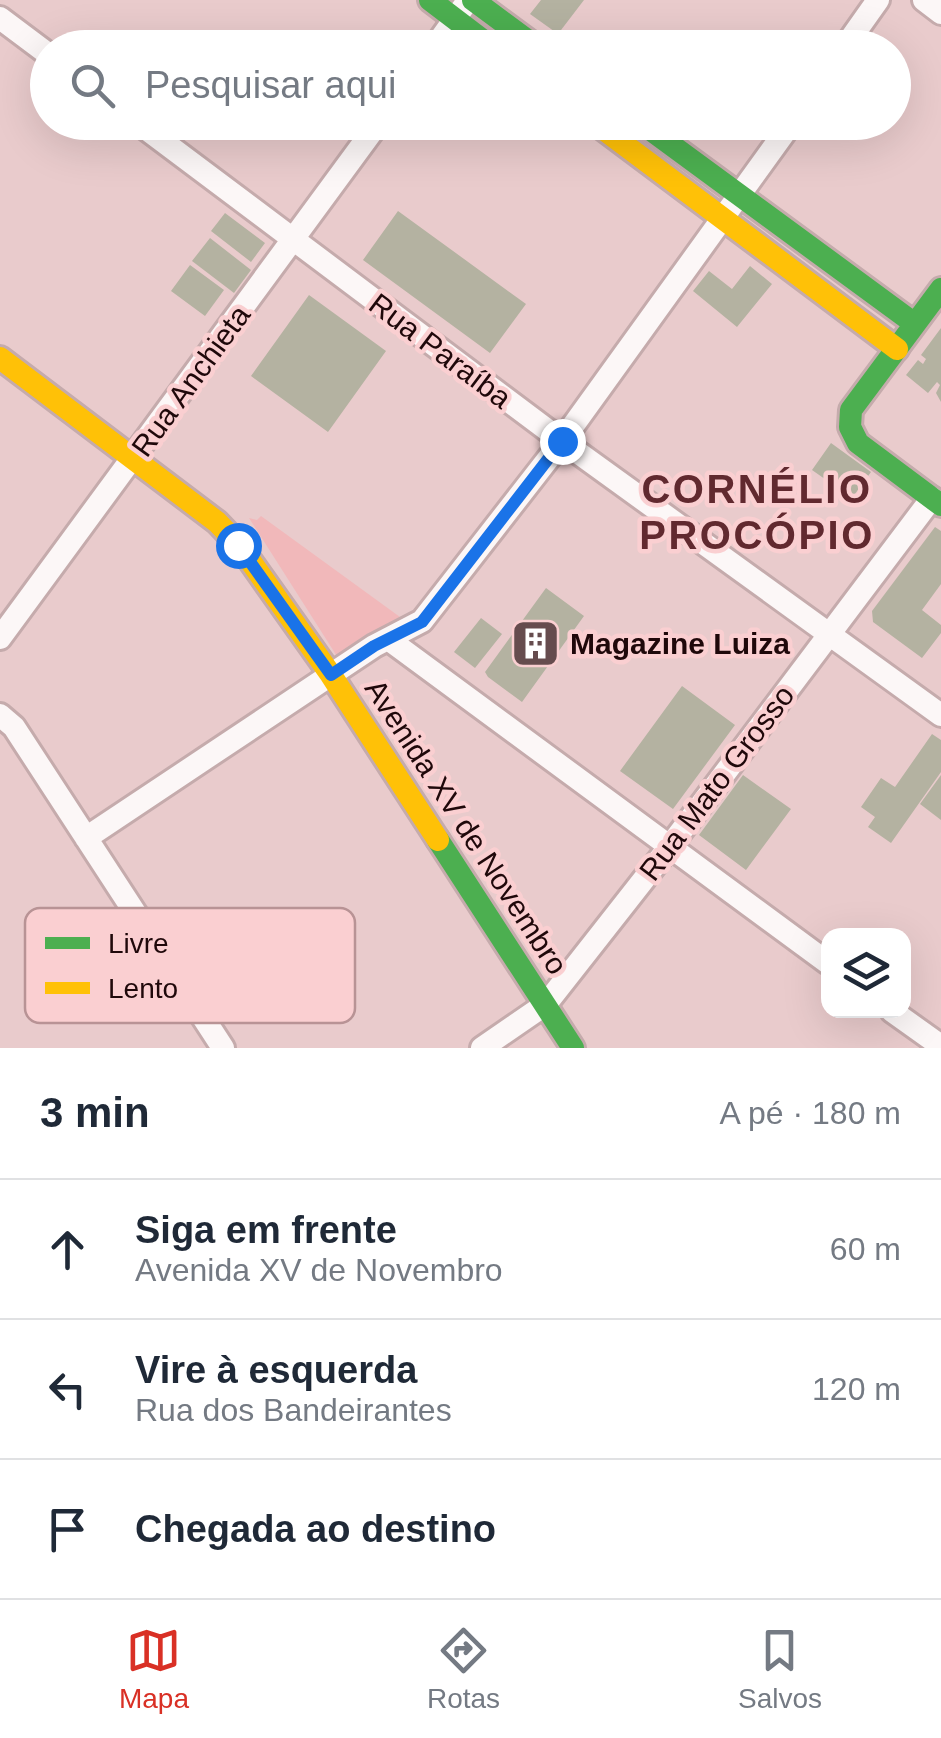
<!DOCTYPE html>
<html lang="pt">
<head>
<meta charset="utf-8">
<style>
	:root { --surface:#fff; --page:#f6f6f7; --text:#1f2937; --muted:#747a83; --line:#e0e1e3; --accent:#d93025 }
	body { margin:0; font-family:Arial,sans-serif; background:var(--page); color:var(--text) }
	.controls { position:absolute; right:30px; bottom:30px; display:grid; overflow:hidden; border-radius:20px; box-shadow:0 10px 40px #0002 }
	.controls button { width:90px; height:90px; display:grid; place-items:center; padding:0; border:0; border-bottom:2px solid var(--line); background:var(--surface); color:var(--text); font:50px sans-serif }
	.stop { position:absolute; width:30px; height:30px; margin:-22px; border:8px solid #1a73e8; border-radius:50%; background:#fff }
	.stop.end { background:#1a73e8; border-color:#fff; box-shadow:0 2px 10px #0008 }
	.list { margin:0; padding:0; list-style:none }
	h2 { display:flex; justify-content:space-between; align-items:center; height:130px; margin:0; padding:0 40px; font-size:42px }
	h2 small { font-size:32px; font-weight:400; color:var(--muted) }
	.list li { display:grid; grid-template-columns:65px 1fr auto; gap:30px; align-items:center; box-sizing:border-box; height:140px; padding:0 40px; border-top:2px solid var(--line) }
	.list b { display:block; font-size:38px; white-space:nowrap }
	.list p { margin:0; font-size:32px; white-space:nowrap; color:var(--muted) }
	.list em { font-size:32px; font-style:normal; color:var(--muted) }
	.icon { flex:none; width:55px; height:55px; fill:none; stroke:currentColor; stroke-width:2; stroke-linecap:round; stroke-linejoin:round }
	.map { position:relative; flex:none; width:941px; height:1048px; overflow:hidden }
	.search { position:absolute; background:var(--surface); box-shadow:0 10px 40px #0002; left:30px; right:30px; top:30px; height:110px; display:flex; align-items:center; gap:25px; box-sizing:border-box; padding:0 35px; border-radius:55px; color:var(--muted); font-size:38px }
	.sheet { height:550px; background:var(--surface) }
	nav { display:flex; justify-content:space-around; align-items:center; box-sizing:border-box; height:140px; border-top:2px solid var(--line); background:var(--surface); font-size:28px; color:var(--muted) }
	nav a { display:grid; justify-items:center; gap:5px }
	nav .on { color:var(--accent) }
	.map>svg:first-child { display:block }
</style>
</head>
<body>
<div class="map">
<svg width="941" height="1048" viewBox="0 0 941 1048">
	<rect width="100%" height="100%" fill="#e9cbcc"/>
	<path fill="#f1b8ba" d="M261 516 411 625 340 661 249 518 257 520Z"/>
	<path fill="#b4b2a1" d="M541 0H584L558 34 530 14Z
		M398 211 526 304 490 353 363 260Z
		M225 213 265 243 251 262 211 231Z
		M210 238 251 270 234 293 192 261Z
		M190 265 224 290 205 316 171 291Z
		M750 266 772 284 737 327 693 291 709 271 732 289Z
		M309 295 386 351 328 432 251 376Z
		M941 328V402L936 393 940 385 937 382 928 393 906 375 918 360 923 364 926 359 921 355Z
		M831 443 871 472 852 498 812 470Z
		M935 527 941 531V584L922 610 941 625V633L922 658 873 622 872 611Z
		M546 588 584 616 522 702 488 677 485 672Z
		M481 618 502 634 475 668 454 652Z
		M682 686 735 725 673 809 620 771Z
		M932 734 941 740V772L891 843 868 827 875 817 861 807 881 778 895 787Z
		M743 775 791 809 746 870 699 835Z
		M941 775V820L920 804Z"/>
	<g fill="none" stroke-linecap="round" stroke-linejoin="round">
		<defs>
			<path id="street" d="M924 0 941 13
				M0 18 48 54
				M434 48 464 6
				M844 48 878 0
				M137 122 562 441 941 715
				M0 638 379 122
				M388 639 828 963
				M0 715 14 727 223 1048
				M86 838 374 646 422 621 562 441 792 122
				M892 1011 941 1046
				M482 1048 546 1004 670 846 932 498"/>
			<path id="fast" d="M430 0 493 48
				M473 0 538 48
				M640 122 915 324
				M941 289 851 410 850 427 858 443 941 505
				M438 840 573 1048"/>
			<path id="slow" d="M594 122 897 349
				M0 358 217 522 239 545 331 675 438 840"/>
		</defs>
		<use href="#street" stroke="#c5abac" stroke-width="28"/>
		<use href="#fast" stroke="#c5abac" stroke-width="28"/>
		<use href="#slow" stroke="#c5abac" stroke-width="28"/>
		<use href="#street" stroke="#fcf7f7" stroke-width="22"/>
		<use href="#fast" stroke="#4caf50" stroke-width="22"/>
		<use href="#slow" stroke="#ffc107" stroke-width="22"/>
	</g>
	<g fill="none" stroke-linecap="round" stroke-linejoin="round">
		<path stroke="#1a73e8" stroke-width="12" d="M238 545 331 675 374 646 422 622 562 441"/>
	</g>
	<defs>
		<symbol id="building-square" viewBox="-11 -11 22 22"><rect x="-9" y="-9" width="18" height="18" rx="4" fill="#664c4e" stroke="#facfd1"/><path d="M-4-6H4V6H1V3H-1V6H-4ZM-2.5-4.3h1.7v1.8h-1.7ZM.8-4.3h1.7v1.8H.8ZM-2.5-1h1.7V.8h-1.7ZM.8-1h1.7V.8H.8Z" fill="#fff"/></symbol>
	</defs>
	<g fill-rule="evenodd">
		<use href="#building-square" x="508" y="616" width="55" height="55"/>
	</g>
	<g text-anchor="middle" stroke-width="9" stroke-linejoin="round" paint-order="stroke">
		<g font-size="30" fill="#1f080a" stroke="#facfd1">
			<text transform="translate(440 351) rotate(37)" y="10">Rua Paraíba</text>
			<text transform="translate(191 381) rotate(-54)" y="10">Rua Anchieta</text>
			<text transform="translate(717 783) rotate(-53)" y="10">Rua Mato Grosso</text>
			<text transform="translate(466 827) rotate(57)" y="10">Avenida XV de Novembro</text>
		</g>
		<g font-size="30" font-weight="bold" fill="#1f080a" stroke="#facfd1" text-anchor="start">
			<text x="570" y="654">Magazine Luiza</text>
		</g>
		<g font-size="40" font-weight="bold" letter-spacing="2.5" fill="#61292f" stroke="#facfd1">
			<text x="757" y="503">CORNÉLIO<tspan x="757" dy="46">PROCÓPIO</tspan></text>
		</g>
	</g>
	<rect x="25" y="908" width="330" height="115" rx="15" fill="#facfd1" stroke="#b89395" stroke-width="2.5"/>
	<rect x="45" y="937" width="45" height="12" fill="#4caf50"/>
	<rect x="45" y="982" width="45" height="12" fill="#ffc107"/>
	<g font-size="28" fill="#1f080a">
		<text x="108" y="953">Livre</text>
		<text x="108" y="998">Lento</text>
	</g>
</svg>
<div class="controls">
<button><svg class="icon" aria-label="layers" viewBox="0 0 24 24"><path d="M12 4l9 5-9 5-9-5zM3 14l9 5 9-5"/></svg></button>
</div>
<div class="stop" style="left:238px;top:545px"></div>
<div class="stop end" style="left:562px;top:441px"></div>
<div class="search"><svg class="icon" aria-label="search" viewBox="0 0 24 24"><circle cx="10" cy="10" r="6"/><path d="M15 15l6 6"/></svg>Pesquisar aqui</div>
</div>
<section class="sheet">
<h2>3 min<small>A pé · 180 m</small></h2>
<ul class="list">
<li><svg class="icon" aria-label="ahead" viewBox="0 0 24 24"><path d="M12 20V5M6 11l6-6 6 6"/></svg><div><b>Siga em frente</b><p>Avenida XV de Novembro</p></div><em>60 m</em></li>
<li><svg class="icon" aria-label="left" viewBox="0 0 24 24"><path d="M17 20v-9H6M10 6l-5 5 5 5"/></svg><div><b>Vire à esquerda</b><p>Rua dos Bandeirantes</p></div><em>120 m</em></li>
<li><svg class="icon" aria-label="arrive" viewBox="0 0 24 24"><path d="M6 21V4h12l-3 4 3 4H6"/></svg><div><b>Chegada ao destino</b></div></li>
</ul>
</section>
<nav>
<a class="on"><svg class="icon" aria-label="map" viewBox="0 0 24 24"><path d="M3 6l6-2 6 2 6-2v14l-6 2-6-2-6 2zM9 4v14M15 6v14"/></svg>Mapa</a>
<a><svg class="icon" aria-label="directions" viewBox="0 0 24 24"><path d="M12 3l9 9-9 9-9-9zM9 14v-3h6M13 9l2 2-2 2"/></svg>Rotas</a>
<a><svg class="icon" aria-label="saved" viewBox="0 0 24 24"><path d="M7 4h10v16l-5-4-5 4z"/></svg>Salvos</a>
</nav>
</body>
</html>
